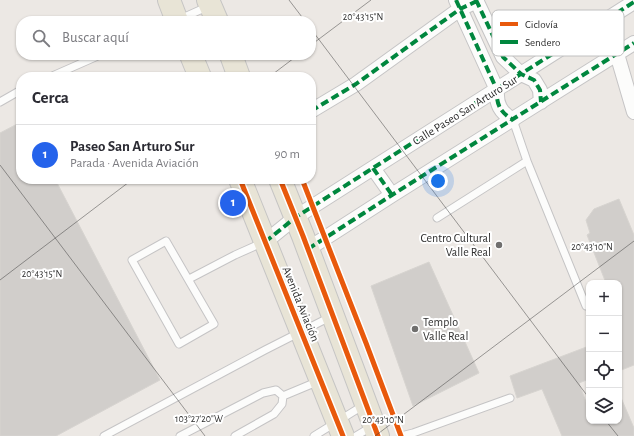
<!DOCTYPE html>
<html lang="es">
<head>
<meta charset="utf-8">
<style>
	:root { --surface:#fff; --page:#f7f7f7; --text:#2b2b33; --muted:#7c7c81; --line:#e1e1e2; --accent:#2563eb }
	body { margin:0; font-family:"Alegreya Sans",sans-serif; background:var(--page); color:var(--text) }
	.controls { position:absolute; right:12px; bottom:12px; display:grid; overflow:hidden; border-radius:8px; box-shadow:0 1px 3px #0004 }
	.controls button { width:36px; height:36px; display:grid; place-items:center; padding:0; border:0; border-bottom:1px solid var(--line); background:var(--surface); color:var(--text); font:20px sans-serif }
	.you { position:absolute; left:438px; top:181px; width:14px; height:14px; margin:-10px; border:3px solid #fff; border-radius:50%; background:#1a73e8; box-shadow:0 0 0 6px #1a73e833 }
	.badge { display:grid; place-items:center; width:26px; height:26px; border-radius:50%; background:var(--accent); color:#fff; font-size:13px; font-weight:700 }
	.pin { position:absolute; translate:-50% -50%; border:2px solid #fff; box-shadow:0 1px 4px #0006 }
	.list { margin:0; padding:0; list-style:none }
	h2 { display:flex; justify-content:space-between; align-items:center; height:52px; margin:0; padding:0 16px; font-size:17px }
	h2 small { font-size:13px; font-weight:400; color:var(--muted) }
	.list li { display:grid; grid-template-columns:26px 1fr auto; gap:12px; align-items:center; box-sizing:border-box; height:60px; padding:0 16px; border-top:1px solid var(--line) }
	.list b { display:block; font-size:15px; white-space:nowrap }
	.list p { margin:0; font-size:13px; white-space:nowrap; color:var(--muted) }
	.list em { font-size:13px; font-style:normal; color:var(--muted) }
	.icon { flex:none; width:22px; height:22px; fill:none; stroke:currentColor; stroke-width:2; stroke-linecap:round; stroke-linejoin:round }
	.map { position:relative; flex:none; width:634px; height:436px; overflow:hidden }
	.search { position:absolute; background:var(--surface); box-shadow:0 1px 3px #0004; left:16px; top:16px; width:300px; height:44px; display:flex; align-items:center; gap:10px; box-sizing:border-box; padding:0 14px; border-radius:16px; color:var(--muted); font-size:15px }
	.panel { position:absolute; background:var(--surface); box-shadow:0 1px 3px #0004; left:16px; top:72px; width:300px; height:112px; border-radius:16px }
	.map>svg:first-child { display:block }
</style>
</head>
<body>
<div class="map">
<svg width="634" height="436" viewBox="0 0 634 436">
	<rect width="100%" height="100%" fill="#ece8e4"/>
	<path fill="#d1cecb" stroke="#d7d4d0" d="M21 122V179H55L160 380 56 436H0V133Z
		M619 199 634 235V365L619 371V283H606L587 235 590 233 586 220 594 209Z
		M429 262 479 373 413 406 371 286Z
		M589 346V379L579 383 589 410V421H619V393L634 428V436H562L542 389 517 398 510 376Z"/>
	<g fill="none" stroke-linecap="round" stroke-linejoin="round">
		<defs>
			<path id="service" d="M180 19 209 6
				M50 77 100 55
				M0 102 21 90
				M513 120 527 161 586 306
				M437 218 527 161
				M166 241 214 324 179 344 132 260Z
				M189 279 235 255 264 242
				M283 396 319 381
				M104 436 265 350 330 317
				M180 436 263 393 276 390 283 396
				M235 436 274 414 282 404 283 396
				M314 436 364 405
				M356 436 371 427
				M401 436 413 433 510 398"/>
			<path id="minor" d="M456 0 497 90C496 104 500 112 513 120
				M476 0 503 57 521 74 534 80 540 90 541 102
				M617 54 634 112
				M311 111 356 84 460 9 477 1
				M373 168 392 195
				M265 242 296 217 634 2
				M308 249 392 195 634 43"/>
			<path id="primary" d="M169 0 177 21
				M208 0 217 21
				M191 55 200 77
				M231 55 239 77
				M240 179 343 436
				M280 179 303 236 378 436"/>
		</defs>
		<use href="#service" stroke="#c5c4c5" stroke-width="9"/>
		<use href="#minor" stroke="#c5c4c5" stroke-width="16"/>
		<use href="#primary" stroke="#c6c5c4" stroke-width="24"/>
		<use href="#service" stroke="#fcfcfb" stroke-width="7"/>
		<use href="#minor" stroke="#fcfcfb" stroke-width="14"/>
		<use href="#primary" stroke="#e8e4d6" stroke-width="22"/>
		<path stroke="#00873e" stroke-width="4" stroke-dasharray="8 4" stroke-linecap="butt" d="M456 0 497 90C496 104 500 112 513 120
			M476 0 503 57 521 74 534 80 540 90 541 102
			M311 111 356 84 460 9 477 1
			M373 168 392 195
			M265 242 296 217 634 2
			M308 249 392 195 634 43"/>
		<defs>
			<path id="cycleway" d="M240 179 343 436
				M280 179 303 236 378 436
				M302 179 366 343 401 436"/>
		</defs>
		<use href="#cycleway" stroke="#fff" stroke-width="8"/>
		<use href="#cycleway" stroke="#e8590c" stroke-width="5"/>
	</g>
	<path fill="none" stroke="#2e2e2e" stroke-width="1" stroke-opacity="0.45" d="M289 0 305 21M311 29 589 398M311 45 371 0M269 77 298 55M0 165 205 436M0 280 133 179M606 421 618 436M375 436 634 241"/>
	<g fill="#706f6e" stroke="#fff" stroke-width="1.5">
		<circle cx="499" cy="245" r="4"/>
		<circle cx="415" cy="329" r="4"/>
	</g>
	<g text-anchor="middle" stroke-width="4" stroke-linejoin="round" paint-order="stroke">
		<g font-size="12" fill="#2e2e2e" stroke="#fff">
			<text transform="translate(465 110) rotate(-32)" y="4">Calle Paseo San Arturo Sur</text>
			<text transform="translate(301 304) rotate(68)" y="4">Avenida Aviación</text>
		</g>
		<g font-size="12" fill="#2e2e2e" stroke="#fff" text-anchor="end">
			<text x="491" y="242">Centro Cultural<tspan x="491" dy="14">Valle Real</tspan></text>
			<text x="423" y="326" text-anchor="start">Templo<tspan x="423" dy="14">Valle Real</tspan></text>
		</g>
	</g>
	<rect x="492" y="10" width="132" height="46" rx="6" fill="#fff" stroke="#c0c0c0" stroke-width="1"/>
	<rect x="500" y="22" width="18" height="4" fill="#e8590c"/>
	<rect x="500" y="40" width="18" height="4" fill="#00873e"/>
	<g font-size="11" fill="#2e2e2e">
		<text x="525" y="28">Ciclovía</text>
		<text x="525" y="46">Sendero</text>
	</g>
	<g font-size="10" text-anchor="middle" fill="#2e2e2e" stroke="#fff" stroke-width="4" stroke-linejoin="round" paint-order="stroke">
		<text x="363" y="20">20°43'15"N</text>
		<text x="592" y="250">20°43'10"N</text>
		<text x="42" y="277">20°43'15"N</text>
		<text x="199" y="422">103°27'20"W</text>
		<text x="383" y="423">20°43'10"N</text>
	</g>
</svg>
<div class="controls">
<button>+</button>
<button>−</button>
<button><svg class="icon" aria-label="locate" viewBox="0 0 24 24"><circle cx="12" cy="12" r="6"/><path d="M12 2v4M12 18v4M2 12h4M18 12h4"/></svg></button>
<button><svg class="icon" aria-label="layers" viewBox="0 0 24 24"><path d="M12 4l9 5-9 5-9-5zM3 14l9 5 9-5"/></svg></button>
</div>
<div class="you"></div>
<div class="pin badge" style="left:233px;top:203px">1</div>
<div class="search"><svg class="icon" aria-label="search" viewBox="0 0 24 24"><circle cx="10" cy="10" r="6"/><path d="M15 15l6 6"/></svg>Buscar aquí</div>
<section class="panel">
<h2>Cerca<small></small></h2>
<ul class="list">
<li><span class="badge">1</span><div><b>Paseo San Arturo Sur</b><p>Parada · Avenida Aviación</p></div><em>90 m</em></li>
</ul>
</section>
</div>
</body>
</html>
